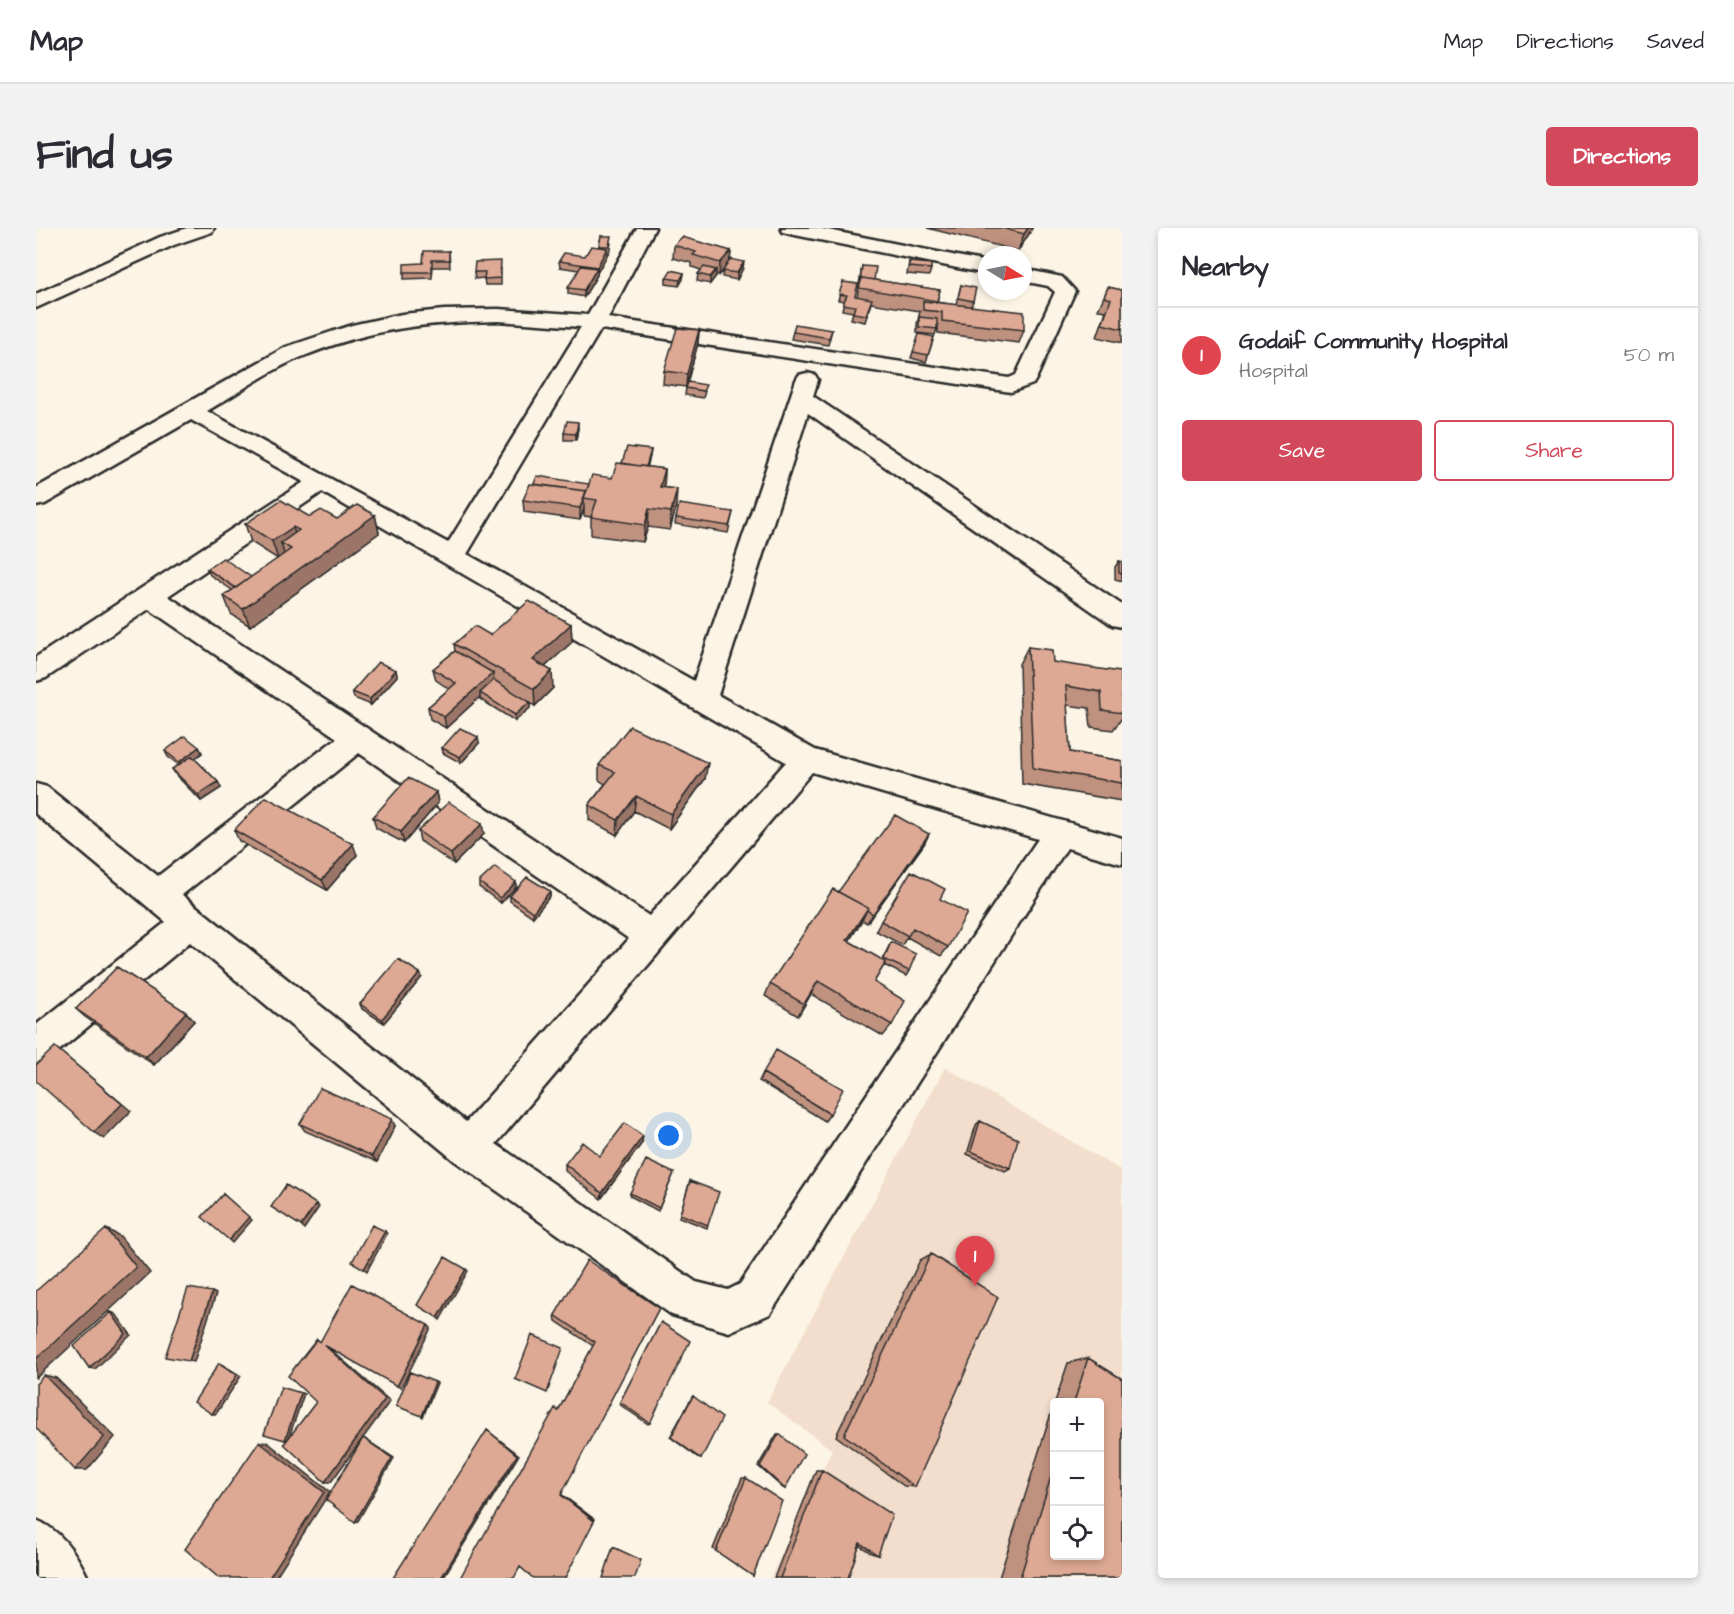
<!DOCTYPE html>
<html lang="en">
<head>
<meta charset="utf-8">
<style>
	:root { --surface:#fff; --page:#f2f2f3; --text:#2b2b33; --muted:#7c7c81; --line:#e1e1e2; --accent:#d1495b }
	body { margin:0; font-family:"Architects Daughter",sans-serif; background:var(--page); color:var(--text) }
	.controls { position:absolute; right:18px; bottom:18px; display:grid; overflow:hidden; border-radius:6px; box-shadow:0 3px 9px #0003 }
	.controls button { width:54px; height:54px; display:grid; place-items:center; padding:0; border:0; border-bottom:2px solid var(--line); background:var(--surface); color:var(--text); font:30px sans-serif }
	.compass { position:absolute; left:942px; top:18px; width:54px; height:54px; border-radius:50%; background:var(--surface); box-shadow:0 3px 9px #0003; rotate:100deg }
	.you { position:absolute; left:633px; top:908px; width:21px; height:21px; margin:-15px; border:4px solid #fff; border-radius:50%; background:#1a73e8; box-shadow:0 0 0 9px #1a73e833 }
	.badge { display:grid; place-items:center; width:39px; height:39px; border-radius:50%; background:var(--accent); color:#fff; font-size:20px; font-weight:700 }
	.pin { position:absolute; translate:-50% -50px; filter:drop-shadow(0 2px 3px #0008) }
	.pin::after { content:''; position:absolute; top:32px; width:21px; height:18px; background:inherit; clip-path:polygon(0 0,100% 0,50% 100%) }
	.list { margin:0; padding:0; list-style:none }
	h2 { display:flex; justify-content:space-between; align-items:center; height:78px; margin:0; padding:0 24px; font-size:26px }
	h2 small { font-size:20px; font-weight:400; color:var(--muted) }
	.list li { display:grid; grid-template-columns:39px 1fr auto; gap:18px; align-items:center; box-sizing:border-box; height:96px; padding:0 24px; border-top:2px solid var(--line) }
	.list b { display:block; font-size:22px; white-space:nowrap }
	.list p { margin:0; font-size:20px; white-space:nowrap; color:var(--muted) }
	.list em { font-size:20px; font-style:normal; color:var(--muted) }
	.actions { display:flex; gap:12px; padding:18px 24px }
	.actions a { flex:1; padding:14px 0; border:2px solid var(--accent); border-radius:6px; text-align:center; font-size:21px; color:var(--accent) }
	.actions .main { background:var(--accent); color:#fff }
	.icon { flex:none; width:33px; height:33px; fill:none; stroke:currentColor; stroke-width:2; stroke-linecap:round; stroke-linejoin:round }
	.map { position:relative; flex:none; width:1086px; height:1350px; overflow:hidden; border-radius:6px }
	header { display:flex; align-items:center; gap:36px; box-sizing:border-box; height:84px; padding:0 30px; background:var(--surface); border-bottom:2px solid var(--line) }
	header strong { font-size:28px }
	nav { display:flex; gap:33px; margin-inline-start:auto; font-size:21px }
	.intro { display:flex; align-items:center; justify-content:space-between; box-sizing:border-box; height:144px; padding:0 36px }
	h1 { margin:0; font-size:42px }
	.button { padding:15px 27px; border-radius:6px; background:var(--accent); color:#fff; font-size:21px; font-weight:700 }
	main { display:flex; gap:36px; padding:0 36px }
	aside { flex:1; background:var(--surface); border-radius:6px; box-shadow:0 3px 9px #0003 }
	.map>svg:first-child { display:block }
</style>
</head>
<body>
<header>
<strong>Map</strong>
<nav><a>Map</a><a>Directions</a><a>Saved</a></nav>
</header>
<div class="intro"><h1>Find us</h1><a class="button">Directions</a></div>
<main>
<div class="map">
<svg width="1086" height="1350" viewBox="0 0 1086 1350">
	<rect width="100%" height="100%" fill="#fcf5e5"/>
	<filter id="ink" filterUnits="userSpaceOnUse"><feTurbulence type="fractalNoise" baseFrequency=".0167" numOctaves="2"/><feDisplacementMap in="SourceGraphic" scale="12" xChannelSelector="R" yChannelSelector="G"/><feConvolveMatrix kernelMatrix="1 2 1 2 8 2 1 2 1" color-interpolation-filters="sRGB"/></filter>
	<g filter="url(#ink)">
		<path fill="#f3decd" fill-rule="evenodd" d="M909 839 1086 943V1350H734L796 1222 731 1174ZM1018 1174H1064V1328H1018Z"/>
		<g fill="none" stroke-linecap="round" stroke-linejoin="round">
			<defs>
				<path id="minor" d="M151 0H178L176 4 138 17 0 80V66L124 9Z
					M601 0H619L572 90 973 150 980 147 1019 64 1012 58 987 53V41L1026 49 1039 63 1000 151 997 156 975 164 565 101 431 326 658 453 760 152 763 147 771 145 779 147 782 152 777 168 1086 377V399L1076 397 772 185 682 467 779 522 1086 610V636L1031 620 734 1086 693 1104 636 1087 419 933 154 714 13 831 0 836V797L130 694 0 586V556L11 559 122 648 301 510 113 381 10 450 0 453V429L268 254 155 192 9 276 0 278V260L250 119 316 97 366 86 408 82 462 81 552 87ZM462 93 545 99 412 315 171 183C202 165 235 141 268 128 337 100 388 95 462 93ZM286 264 750 534 613 688 132 368ZM323 525 593 711 430 894 146 667ZM776 544 1002 611 704 1056 692 1062 660 1054 460 916Z
					M745 0H782L951 34V46L754 6 747 4Z
					M0 1292C25 1302 41 1326 52 1350H0Z"/>
			</defs>
			<use href="#minor" stroke="#2b2b2b" stroke-width="5"/>
			<use href="#minor" fill="#fcf5e5" fill-rule="evenodd"/>
		</g>
		<path fill="#bf917f" stroke="#2b2b2b" stroke-width="1.5" d="M891 0H996L993 6 982 23Z
			M565 8 575 15 573 25H571V27L561 45V47L548 69 532 66V60L543 42 524 39 523 33 549 28 563 19Z
			M638 17 695 23 694 31 707 40 701 52 686 49 687 43 683 47 680 46V48L674 56 661 53 662 46 665 42 656 39V35L637 30Z
			M413 23 414 39H397L396 50 368 51V44Z
			M873 34 895 41 893 48 871 46Z
			M826 38 838 52 904 62 901 74 920 77 925 57 937 73 935 78 988 102 983 115 902 105V97H901V101L899 107 881 105V96L884 83 835 75 829 94 815 91 817 84 806 82 808 73 802 72 807 54 819 69H821Z
			M465 40V57H449L448 50 439 51 438 44Z
			M648 45 647 51 643 58 630 56V50Z
			M1072 59 1086 62V115L1061 109 1070 83 1062 82Z
			M663 102 662 115 650 159 627 156 628 143Z
			M796 102 792 117 755 111 757 104Z
			M898 109 890 134 875 130 877 124Z
			M650 160 669 163 667 170 649 167Z
			M542 200 540 212H528V205Z
			M615 222 614 228 611 239 629 241 628 259 640 279 634 302 612 299 607 314 555 307V289L548 288V281L544 292 488 284 487 272 498 256H553L576 250 586 235Z
			M697 284 692 305 639 296 640 290Z
			M339 287 343 305 214 398 195 386 188 368 196 362 174 347 171 341 215 349 242 331 215 314 209 296 274 289 301 291Z
			M1083 333 1086 334V353L1079 351V339Z
			M535 396 536 414 509 439 517 460 499 478 494 475V480L479 493 444 471V469L410 500 394 491 392 479 413 461 400 452 397 441 419 423 418 416 454 407Z
			M992 419 1017 434 1086 460V490L1077 502 1055 499 1053 480 1031 477 1034 524 1086 533V573L986 556 983 436Z
			M360 442 361 448 335 477 318 470 316 464Z
			M443 515 425 535 407 525 406 520Z
			M163 519 166 525 158 530 182 554 185 560 165 573 140 547 136 541 143 537 132 529 129 523Z
			M563 537 669 551 633 601 598 583 581 607 553 592V577L569 556 563 552Z
			M400 564 402 575 368 615 340 600 337 589Z
			M198 602 321 627 291 662 203 613Z
			M382 603 448 606 418 636 384 613Z
			M893 606 888 616 831 695 826 692 813 713 846 732 855 714 873 743 870 748 848 737 838 754 856 797 847 808 775 766 762 788 729 768 734 756 802 664Z
			M443 654 480 659 465 675 443 659Z
			M514 663V668L497 689 474 673V668Z
			M904 671 912 719 905 728 871 709 866 717 840 703 845 693Z
			M386 749 348 795 326 781 324 776Z
			M40 781 150 784 158 793 118 837 49 789Z
			M727 845 794 886 789 893 723 853Z
			M944 893 974 940 969 943 931 926 940 897Z
			M264 896 359 898 341 934 269 903Z
			M606 915 565 971 529 943V936L564 928Z
			M638 945 622 983 594 968V965Z
			M654 953 672 997 671 1000 643 989Z
			M895 1026 879 1259 868 1258 800 1208 884 1032Z
			M623 1080 525 1266 558 1291V1293L484 1339 522 1183 557 1118 520 1093 519 1087Z
			M625 1094 614 1195 612 1196 583 1176Z
			M1052 1130 1086 1151V1350H963L1018 1176V1328H1064V1174H1019L1032 1135Z
			M657 1168 665 1231H664L634 1209 656 1169Z
			M741 1206H743L749 1261 747 1260 722 1238Z
			M780 1242H786L842 1327 835 1325 823 1317 812 1350H738Z
			M706 1250H710L717 1348 677 1321Z"/>
		<path fill="#9b7668" stroke="#2b2b2b" stroke-width="1.5" d="M992 0H996L993 6 982 23 988 6Z
			M571 20V27L561 45V39Z
			M695 23 694 35 683 47 684 35Z
			M708 34 707 40 701 52V45Z
			M561 40V47L548 69V62Z
			M680 42V48L674 56V49Z
			M648 45 647 51 643 58 644 52Z
			M663 102 662 115 650 159 651 146Z
			M542 194V200L540 212V206Z
			M615 222 614 228 607 255V248Z
			M629 241 628 259H624Z
			M641 261 640 279 634 302 635 284Z
			M548 270V281L544 292V280Z
			M613 281 612 299 607 314 609 297Z
			M339 287 343 305 214 398 207 381Z
			M257 299 262 316 245 315 248 326 242 331 236 313Z
			M535 396 536 414 498 449 497 432Z
			M360 442 361 448 335 477 334 471Z
			M516 443 517 460 499 478 498 461Z
			M457 445 458 457 444 465V469L410 500 408 489Z
			M494 474V480L479 493V487Z
			M442 509 443 515 425 535 424 529Z
			M163 519 166 525 146 540 143 534Z
			M672 535 669 551 633 601 635 586Z
			M182 554 185 560 165 573 162 567Z
			M400 564 402 575 368 615 365 604Z
			M600 568 598 583 581 607 582 592Z
			M446 596 448 606 418 636 415 626Z
			M893 606 888 616 831 695 837 686Z
			M317 616 321 627 291 662 286 652Z
			M480 654V659L465 675 464 670Z
			M514 663V668L497 689V684Z
			M832 680 825 694 805 726 811 712Z
			M384 745 386 749 348 795 346 791Z
			M782 753 775 766 762 788 768 776Z
			M150 784 158 793 118 837 110 829Z
			M19 819 95 883 68 911 58 904Z
			M356 891 359 898 341 934 336 928Z
			M607 908 606 915 565 971 566 965Z
			M187 966 216 992 196 1015 193 1012Z
			M280 976 283 979 268 1001 265 998Z
			M70 1001 84 1008 114 1045 0 1150V1131Z
			M349 1003 351 1006 331 1043 328 1041Z
			M430 1041 432 1043 404 1092 402 1090Z
			M176 1064 180 1066 158 1134 153 1133Z
			M75 1084 80 1086 95 1107 59 1141 53 1140Z
			M392 1097 395 1100 365 1160 361 1158Z
			M288 1117 293 1120 354 1173 295 1254H289Z
			M183 1135 187 1137 205 1148 180 1186H176Z
			M8 1147 20 1150 79 1209 51 1242H39Z
			M399 1154 401 1155 387 1189 386 1188Z
			M265 1165 268 1166 252 1212H249Z
			M451 1202 483 1227 407 1350H405Z
			M327 1210 329 1211 358 1230 322 1293 319 1294Z
			M223 1214H231L294 1264 239 1350H233Z
			M525 1266 558 1291V1293L525 1267Z"/>
		<path fill="#dea994" stroke="#2b2b2b" stroke-width="1.5" d="M966 0H992L988 6Z
			M565 8H575L573 18H563Z
			M646 9 695 23 684 35 657 27 660 24 638 17Z
			M555 18 571 20 561 39 523 33 528 25 549 28Z
			M388 23H413V32H396V44H368V36L387 35Z
			M694 31 708 34 701 45 687 43Z
			M465 33 464 50 448 51 449 44H438L439 34Z
			M873 34 895 36V41L873 39Z
			M545 38 561 40 548 62 532 60Z
			M826 38 840 39 838 52 826 50 824 54Z
			M668 39 680 42 674 49 662 46Z
			M635 42 648 45 644 52 630 50Z
			M826 50 904 62 901 73 823 60Z
			M807 54 822 56 819 68 836 71 830 87 817 85 819 78 807 76 811 67 803 66Z
			M925 57 940 60 937 73 922 70Z
			M1072 59 1086 62V101L1066 96 1075 71 1068 69Z
			M887 73 988 84V102L906 93V84L887 82Z
			M883 89 901 91V101L883 99Z
			M759 96 796 102 793 110 757 104Z
			M641 100 663 102 651 146 628 143Z
			M883 106 898 109 892 127 877 124Z
			M652 154 670 157 667 163 650 160Z
			M531 193 542 194 540 206 528 205Z
			M591 219 615 222 610 239 586 235Z
			M581 235 629 241 624 259 641 261 635 284 613 281 609 297 555 289 561 272 548 270 556 247 576 250Z
			M501 248 553 256 550 265V263L498 256Z
			M494 256 550 263 544 280 487 272Z
			M245 272 274 289 285 282 301 291 321 277 339 287 207 381 188 368 255 321 245 315 263 302 257 299 236 313 209 296Z
			M643 276 697 284 693 298 640 290Z
			M187 330 215 349 200 360 171 341Z
			M1083 333 1086 334V346L1083 345Z
			M493 373 535 396 497 432 516 443 498 461 418 416 439 398 454 407Z
			M992 419 1016 422 1017 434 1084 444 1086 460V485L1066 482 1065 464 1030 458 1034 524 1086 533V555L997 540Z
			M419 423 457 445 408 489 392 479 420 455 397 441Z
			M342 434 360 442 334 471 316 464Z
			M458 452 494 474 479 487 444 465Z
			M594 498 672 535 635 586 600 568 582 592 553 577 579 544 563 537Z
			M424 500 442 509 424 529 406 520Z
			M149 508 163 519 143 534 129 523Z
			M156 528 182 554 162 567 136 541Z
			M372 550 400 564 365 604 337 589Z
			M230 569 317 616 286 652 198 602Z
			M413 574 446 596 415 626 382 603Z
			M859 587 893 606 837 686 831 682 832 680 802 664Z
			M459 639 480 654 464 670 443 654Z
			M875 643 909 661 904 671 931 685 912 719 877 700 872 708 845 693Z
			M491 649 514 663 497 684 474 668Z
			M797 661 832 680 811 712 850 734 838 754 869 773 856 797 782 753 768 776 734 756Z
			M855 714 880 726 873 743 848 731Z
			M362 731 384 745 346 791 324 776Z
			M81 739 150 784 110 829 40 781Z
			M19 819 86 876 58 904 0 853V837Z
			M740 822 807 861 794 886 727 845Z
			M284 860 356 891 336 928 264 896Z
			M944 893 982 911 974 940 935 923Z
			M589 895 607 908 566 965 529 936 546 914 564 928Z
			M610 932 638 945 623 980 594 965Z
			M654 953 683 964 672 997 644 986Z
			M250 957 280 976 265 998 235 979Z
			M187 966 213 989 193 1012 166 989Z
			M336 997 349 1003 328 1041 316 1034Z
			M70 1001 100 1039 0 1131V1063Z
			M895 1026 962 1069 879 1259 808 1207Z
			M409 1029 430 1041 402 1090 381 1077Z
			M551 1032 623 1080 525 1267 558 1293 529 1350H497L484 1339 478 1350H424L519 1180 522 1183 559 1114 519 1087Z
			M316 1056 392 1097 361 1158 288 1117 349 1171 289 1254 248 1216 280 1174 252 1148 281 1111 284 1114Z
			M152 1060 176 1064 153 1133 129 1129Z
			M75 1084 90 1106 53 1140 38 1118Z
			M625 1094 654 1113 614 1195 584 1174Z
			M496 1107 527 1120 511 1165 479 1151Z
			M1052 1130 1086 1151V1350H984L1018 1239V1328H1064V1174H1038Z
			M183 1135 201 1147 176 1186 158 1174Z
			M374 1144 399 1154 386 1188 360 1178Z
			M8 1147 68 1209 39 1242 0 1200V1156Z
			M245 1159 265 1165 249 1212 228 1206Z
			M657 1168 686 1190 665 1231 635 1209Z
			M451 1202 481 1227 405 1350H357Z
			M743 1206 768 1226 749 1261 724 1238Z
			M327 1210 356 1230 319 1294 290 1272Z
			M223 1214 288 1264 233 1350H183L149 1321Z
			M786 1242 856 1287 842 1327 824 1315 812 1350H744Z
			M710 1250 746 1273 717 1348 680 1323Z
			M577 1319 605 1332 599 1350H567Z"/>
	</g>
</svg>
<div class="controls">
<button>+</button>
<button>−</button>
<button><svg class="icon" aria-label="locate" viewBox="0 0 24 24"><circle cx="12" cy="12" r="6"/><path d="M12 2v4M12 18v4M2 12h4M18 12h4"/></svg></button>
</div>
<svg class="compass" viewBox="-18 -18 36 36"><path d="M0-13l5 13h-10z" fill="#e53935"/><path d="M0 13l5-13h-10z" fill="#7c7c81"/></svg>
<div class="you"></div>
<div class="pin badge" style="left:939px;top:1058px;background:#e0444e">1</div>
</div>
<aside>
<h2>Nearby<small></small></h2>
<ul class="list">
<li><span class="badge" style="background:#e0444e">1</span><div><b>Godaif Community Hospital</b><p>Hospital</p></div><em>50 m</em></li>
</ul>
<div class="actions"><a class="main">Save</a><a>Share</a></div>
</aside>
</main>
</body>
</html>
